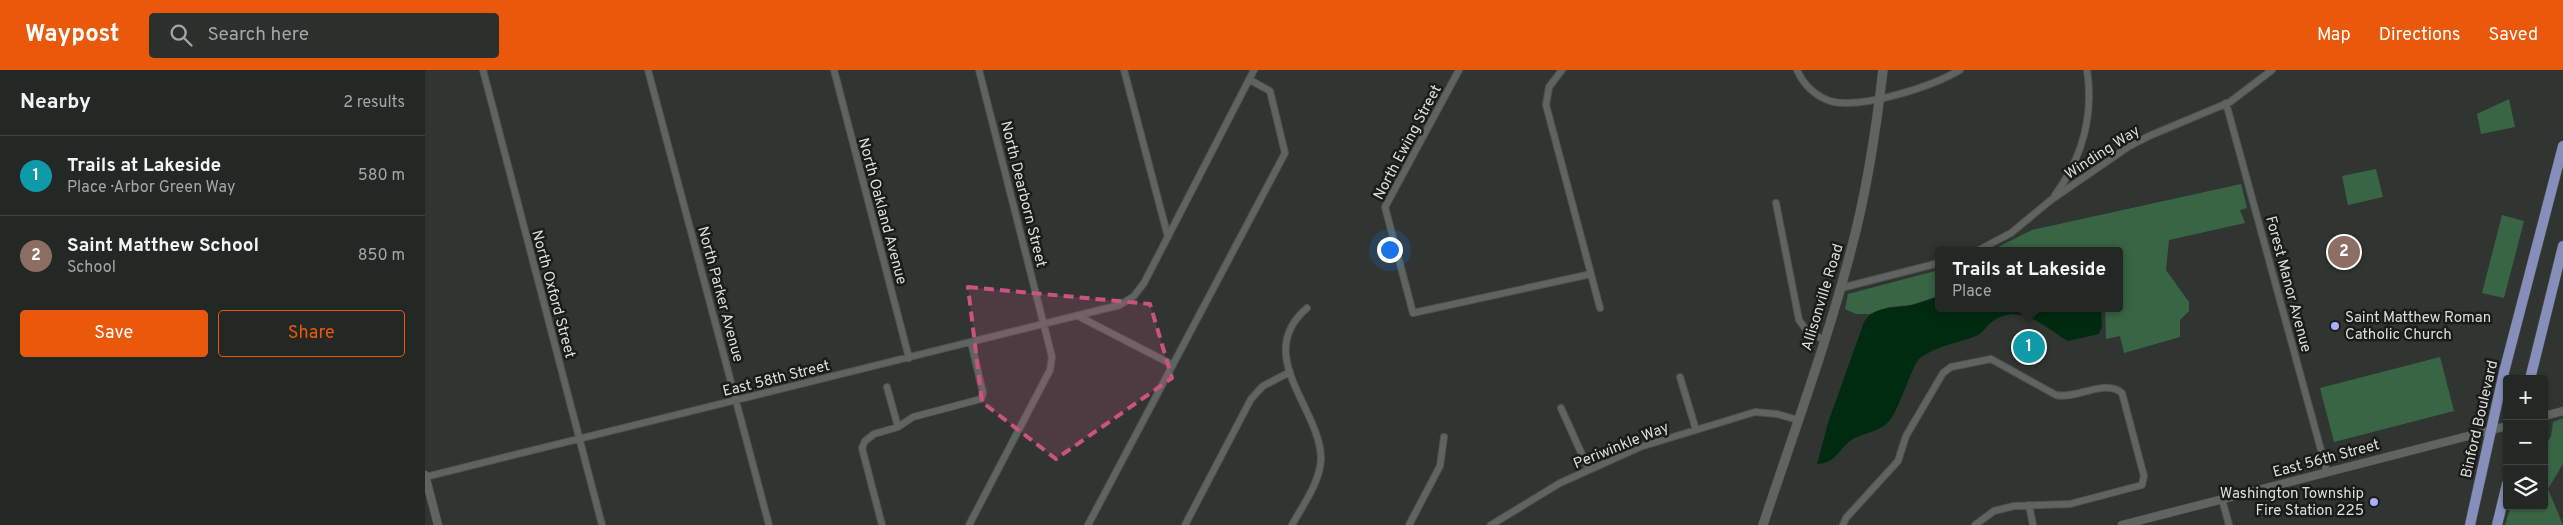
<!DOCTYPE html>
<html lang="en">
<head>
<meta charset="utf-8">
<style>
	:root { --surface:#242825; --page:#2c302d; --text:#f1f3f6; --muted:#a3a6a7; --line:#414442; --accent:#ea580c }
	body { margin:0; font-family:Overpass,sans-serif; background:var(--page); color:var(--text) }
	.controls { position:absolute; right:15px; bottom:15px; display:grid; overflow:hidden; border-radius:5px; box-shadow:0 1px 4px #0004 }
	.controls button { width:45px; height:45px; display:grid; place-items:center; padding:0; border:0; border-bottom:1px solid var(--line); background:var(--surface); color:var(--text); font:25px sans-serif }
	.you { position:absolute; left:964px; top:179px; width:18px; height:18px; margin:-12px; border:4px solid #fff; border-radius:50%; background:#1a73e8; box-shadow:0 0 0 8px #1a73e833 }
	.badge { display:grid; place-items:center; width:32px; height:32px; border-radius:50%; background:var(--accent); color:#fff; font-size:16px; font-weight:700 }
	.pin { position:absolute; translate:-50% -50%; border:2px solid #fff; box-shadow:0 1px 5px #0006 }
	.popup { position:absolute; left:1510px; top:177px; width:188px; height:65px; box-sizing:border-box; display:grid; place-content:center; border-radius:5px; background:var(--surface); filter:drop-shadow(0 1px 4px #0005); font-size:16px; white-space:nowrap; color:var(--muted) }
	.popup b { font-size:19px; color:var(--text) }
	.popup::after { content:''; position:absolute; left:50%; top:100%; margin-left:-10px; border:10px solid transparent; border-top-color:var(--surface) }
	.list { margin:0; padding:0; list-style:none }
	h2 { display:flex; justify-content:space-between; align-items:center; height:65px; margin:0; padding:0 20px; font-size:21px }
	h2 small { font-size:16px; font-weight:400; color:var(--muted) }
	.list li { display:grid; grid-template-columns:32px 1fr auto; gap:15px; align-items:center; box-sizing:border-box; height:80px; padding:0 20px; border-top:1px solid var(--line) }
	.list b { display:block; font-size:19px; white-space:nowrap }
	.list p { margin:0; font-size:16px; white-space:nowrap; color:var(--muted) }
	.list em { font-size:16px; font-style:normal; color:var(--muted) }
	.actions { display:flex; gap:10px; padding:15px 20px }
	.actions a { flex:1; padding:11px 0; border:1px solid var(--accent); border-radius:5px; text-align:center; font-size:18px; color:var(--accent) }
	.actions .main { background:var(--accent); color:#fff }
	.icon { flex:none; width:28px; height:28px; fill:none; stroke:currentColor; stroke-width:2; stroke-linecap:round; stroke-linejoin:round }
	.map { position:relative; flex:none; width:2138px; height:455px; overflow:hidden }
	header { display:flex; align-items:center; gap:30px; box-sizing:border-box; height:70px; padding:0 25px; background:var(--accent); color:#fff }
	header strong { font-size:24px }
	nav { display:flex; gap:28px; margin-inline-start:auto; font-size:18px }
	.search { width:350px; height:45px; background:var(--page); display:flex; align-items:center; gap:12px; box-sizing:border-box; padding:0 18px; border-radius:5px; color:var(--muted); font-size:19px }
	main { display:flex }
	aside { flex:1; background:var(--surface) }
	.map>svg:first-child { display:block }
</style>
</head>
<body>
<header>
<strong>Waypost</strong>
<div class="search"><svg class="icon" aria-label="search" viewBox="0 0 24 24"><circle cx="10" cy="10" r="6"/><path d="M15 15l6 6"/></svg>Search here</div>
<nav><a>Map</a><a>Directions</a><a>Saved</a></nav>
</header>
<main>
<aside>
<h2>Nearby<small>2 results</small></h2>
<ul class="list">
<li><span class="badge" style="background:#0f9aa8">1</span><div><b>Trails at Lakeside</b><p>Place · Arbor Green Way</p></div><em>580 m</em></li>
<li><span class="badge" style="background:#8d6e63">2</span><div><b>Saint Matthew School</b><p>School</p></div><em>850 m</em></li>
</ul>
<div class="actions"><a class="main">Save</a><a>Share</a></div>
</aside>
<div class="map">
<svg width="2138" height="455" viewBox="0 0 2138 455">
	<rect width="100%" height="100%" fill="#303531"/>
	<path fill="#386645" d="M2084 29 2090 57 2056 64 2052 44Z
		M1951 99 1958 127 1923 135 1917 106Z
		M1816 114 1822 138 1815 140 1820 153 1744 170 1741 200 1764 232V241L1755 250V267L1699 283 1695 266 1681 269 1680 238H1694V181H1565L1607 160Z
		M2077 145 2099 151 2079 228 2057 223Z
		M1514 200V226L1485 235 1464 237 1444 244H1431L1420 239 1423 224Z
		M2015 287 2029 341 1909 372 1895 318Z
		M2138 348V394L2123 419 2138 455H2080L2086 436H2119V379L2126 366 2128 352Z"/>
	<path fill="#002b11" d="M1514 226V238H1676L1677 256 1674 264 1643 271C1620 257 1595 232 1568 251 1562 255 1558 263 1551 266 1533 273 1510 276 1494 289 1488 294 1474 339 1465 350 1455 363 1438 362 1425 371 1413 381 1409 394 1392 394L1403 353 1439 252C1450 235 1469 239 1487 235 1496 233 1505 229 1514 226Z"/>
	<g fill="none" stroke-linecap="round" stroke-linejoin="round">
		<defs>
			<path id="minor" d="M58 0 177 455
				M223 0 344 455
				M409 0 484 288
				M699 0 743 167
				M1034 0 960 137 988 243 1166 204
				M1137 0 1124 17 1121 35 1175 238
				M1372 0C1378 14 1390 26 1405 31 1436 40 1508 16 1535 0
				M1801 33 1902 402
				M1630 125C1657 88 1669 45 1662 0
				M1351 133 1374 250 1382 261 1399 270
				M1552 181 1586 163 1626 130 1703 77 1724 66 1805 32 1847 0
				M1416 218 1514 193
				M653 246 748 295
				M1255 307 1271 360
				M462 317 473 357
				M1136 338 1164 400
				M0 407 695 235 709 226 719 213 829 0
				M1797 429 1804 455
				M1604 435 1608 455
				M457 455 437 378 440 371 449 364 473 357 488 347 556 329 558 323 546 272
				M544 455 625 300 627 287 554 0
				M663 455 860 83 845 21 825 10
				M760 455 826 329 838 316 865 302
				M867 455C878 435 895 412 896 389 896 339 827 285 882 238
				M984 455 1015 396 1019 367
				M1066 455 1135 413 1215 377 1330 342 1352 344 1373 350
				M1418 455 1421 448 1473 391 1481 366 1518 303 1526 297 1566 289 1631 325C1651 330 1680 308 1697 323L1719 406 1717 415 1645 434 1589 436 1569 441 1550 455"/>
			<path id="tertiary" d="M2119 346 2138 341
				M0 405 13 455
				M1697 455 2082 356"/>
			<path id="secondary" d="M1338 455C1368 364 1402 273 1426 180 1442 121 1451 61 1458 0"/>
			<path id="primary" d="M2105 309 2138 176
				M2045 455 2079 302 2138 76
				M2072 455 2082 414"/>
		</defs>
		<use href="#minor" stroke="#4f524f" stroke-width="8"/>
		<use href="#tertiary" stroke="#4f524f" stroke-width="9"/>
		<use href="#secondary" stroke="#4f524f" stroke-width="10"/>
		<use href="#primary" stroke="#4f524f" stroke-width="11"/>
		<use href="#minor" stroke="#5f6460" stroke-width="6"/>
		<use href="#tertiary" stroke="#5f6460" stroke-width="8"/>
		<use href="#secondary" stroke="#5f6460" stroke-width="9"/>
		<use href="#primary" stroke="#868ebb" stroke-width="10"/>
	</g>
	<path fill="#ca5381" fill-opacity="0.2" stroke="#ca5381" stroke-width="4" stroke-dasharray="10 6" stroke-linejoin="round" d="M543 217 725 234 747 308 631 389 557 332Z"/>
	<g fill="#a6b1fc" stroke="#1a1c1a" stroke-width="2">
		<circle cx="1910" cy="256" r="5"/>
		<circle cx="1949" cy="432" r="5"/>
	</g>
	<g text-anchor="middle" stroke-width="5" stroke-linejoin="round" paint-order="stroke">
		<g font-size="15" fill="#dbdedb" stroke="#1a1c1a">
			<text transform="translate(982 72) rotate(-62)" y="5">North Ewing Street</text>
			<text transform="translate(1677 82) rotate(-33)" y="5">Winding Way</text>
			<text transform="translate(599 124) rotate(76)" y="5">North Dearborn Street</text>
			<text transform="translate(458 141) rotate(75)" y="5">North Oakland Avenue</text>
			<text transform="translate(1864 214) rotate(75)" y="5">Forest Manor Avenue</text>
			<text transform="translate(129 224) rotate(75)" y="5">North Oxford Street</text>
			<text transform="translate(296 224) rotate(75)" y="5">North Parker Avenue</text>
			<text transform="translate(1397 227) rotate(-73)" y="5">Allisonville Road</text>
			<text transform="translate(351 308) rotate(-14)" y="5">East 58th Street</text>
			<text transform="translate(2054 349) rotate(-77)" y="5">Binford Boulevard</text>
			<text transform="translate(1196 375) rotate(-22)" y="5">Periwinkle Way</text>
			<text transform="translate(1901 388) rotate(-15)" y="5">East 56th Street</text>
		</g>
		<g font-size="15" fill="#dbdedb" stroke="#1a1c1a" text-anchor="start">
			<text x="1920" y="252">Saint Matthew Roman<tspan x="1920" dy="17">Catholic Church</tspan></text>
			<text x="1939" y="428" text-anchor="end">Washington Township<tspan x="1939" dy="17">Fire Station 225</tspan></text>
		</g>
	</g>
</svg>
<div class="controls">
<button>+</button>
<button>−</button>
<button><svg class="icon" aria-label="layers" viewBox="0 0 24 24"><path d="M12 4l9 5-9 5-9-5zM3 14l9 5 9-5"/></svg></button>
</div>
<div class="you"></div>
<div class="pin badge" style="left:1604px;top:277px;background:#0f9aa8">1</div>
<div class="popup"><b>Trails at Lakeside</b>Place</div>
<div class="pin badge" style="left:1919px;top:182px;background:#8d6e63">2</div>
</div>
</main>
</body>
</html>
